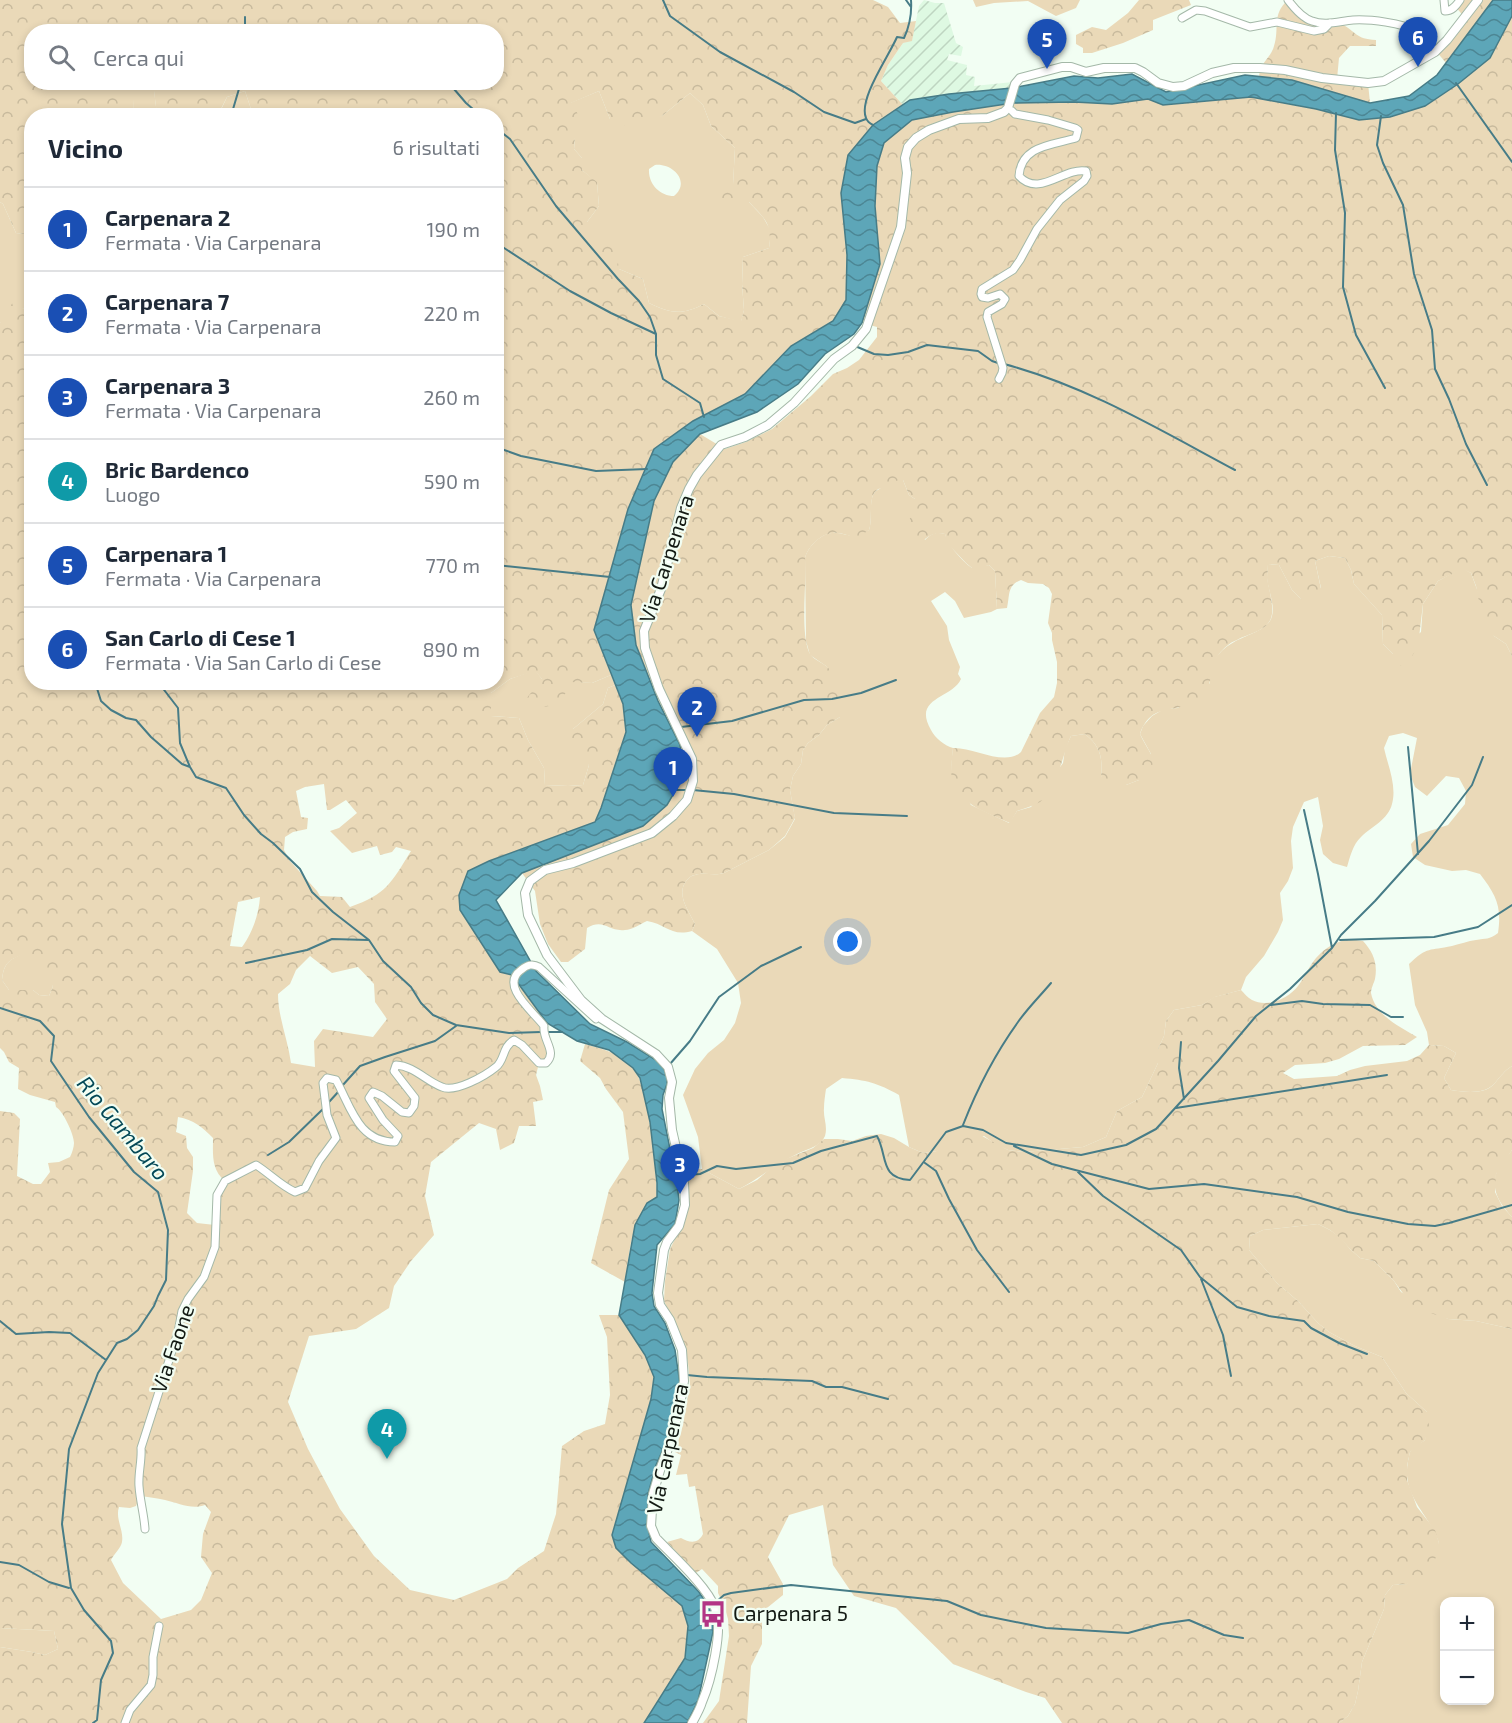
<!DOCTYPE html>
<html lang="it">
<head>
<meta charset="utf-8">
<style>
	:root { --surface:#fff; --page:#f6f6f7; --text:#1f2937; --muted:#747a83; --line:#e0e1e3; --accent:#d93025 }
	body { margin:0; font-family:"Exo 2",sans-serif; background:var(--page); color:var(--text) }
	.controls { position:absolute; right:18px; bottom:18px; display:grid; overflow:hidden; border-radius:12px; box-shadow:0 3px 9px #0003 }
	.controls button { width:54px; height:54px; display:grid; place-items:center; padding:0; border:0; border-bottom:2px solid var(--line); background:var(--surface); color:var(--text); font:30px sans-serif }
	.you { position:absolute; left:848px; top:942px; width:21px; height:21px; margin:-15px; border:4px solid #fff; border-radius:50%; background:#1a73e8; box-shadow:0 0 0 9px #1a73e833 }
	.badge { display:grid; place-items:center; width:39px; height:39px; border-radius:50%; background:var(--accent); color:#fff; font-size:20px; font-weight:700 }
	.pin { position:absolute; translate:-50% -50px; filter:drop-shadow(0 2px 3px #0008) }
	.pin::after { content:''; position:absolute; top:32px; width:21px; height:18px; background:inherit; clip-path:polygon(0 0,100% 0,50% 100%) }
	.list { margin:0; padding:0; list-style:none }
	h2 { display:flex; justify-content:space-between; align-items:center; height:78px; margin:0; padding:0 24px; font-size:26px }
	h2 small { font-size:20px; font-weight:400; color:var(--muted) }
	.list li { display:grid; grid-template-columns:39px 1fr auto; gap:18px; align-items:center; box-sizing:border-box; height:84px; padding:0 24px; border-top:2px solid var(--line) }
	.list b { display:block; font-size:22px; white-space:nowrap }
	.list p { margin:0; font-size:20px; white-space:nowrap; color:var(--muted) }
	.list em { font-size:20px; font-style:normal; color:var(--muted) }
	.icon { flex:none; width:33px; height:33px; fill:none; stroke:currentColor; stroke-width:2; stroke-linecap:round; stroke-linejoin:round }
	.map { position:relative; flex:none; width:1512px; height:1723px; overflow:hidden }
	.search { position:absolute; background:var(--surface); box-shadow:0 3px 9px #0003; left:24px; top:24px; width:480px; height:66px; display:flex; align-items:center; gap:15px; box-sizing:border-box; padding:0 21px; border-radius:24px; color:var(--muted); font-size:22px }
	.panel { position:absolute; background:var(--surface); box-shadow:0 3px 9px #0003; left:24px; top:108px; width:480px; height:582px; border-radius:24px }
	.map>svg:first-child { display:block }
</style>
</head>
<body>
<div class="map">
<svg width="1512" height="1723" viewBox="0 0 1512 1723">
	<defs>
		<pattern id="industrial-furrows" width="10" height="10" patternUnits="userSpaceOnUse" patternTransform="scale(1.5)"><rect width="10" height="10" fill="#def9e2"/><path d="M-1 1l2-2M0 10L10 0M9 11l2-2" fill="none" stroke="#bed5c1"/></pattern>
		<pattern id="forest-crowns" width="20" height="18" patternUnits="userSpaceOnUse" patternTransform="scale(1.5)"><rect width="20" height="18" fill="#ead9b8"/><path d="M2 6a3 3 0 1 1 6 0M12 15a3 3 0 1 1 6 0" fill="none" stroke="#c8ba9d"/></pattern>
		<pattern id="water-waves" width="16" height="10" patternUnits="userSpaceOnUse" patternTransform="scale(1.5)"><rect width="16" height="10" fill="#5da6b8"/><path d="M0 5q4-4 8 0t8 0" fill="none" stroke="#4c8694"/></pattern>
	</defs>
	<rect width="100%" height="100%" fill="#f2fef3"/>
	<path fill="url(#industrial-furrows)" d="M924 0 935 3H944L956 43 963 47 961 56 949 54 947 60 967 65 966 75 975 77 974 86 1013 82 1012 88 949 94 910 100 903 105 881 81 888 65 903 43 912 40 919 6Z"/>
	<path fill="#ead9b8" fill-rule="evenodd" d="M132 83 154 90 157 115H134Z
		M245 91 253 115 218 116 227 97Z
		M599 91 610 119 662 116 690 93 703 105 711 126 735 148 733 185 763 217 771 231 769 248 743 257 742 284 744 310 741 322 719 316 704 304C683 315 671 314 649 303L643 279 619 269 587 249V222L599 206 597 183 582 170V158L574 149 575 138 570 103ZM655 165C673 163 691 182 674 196 660 196 648 184 649 169Z
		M0 202 3 204 16 233 32 235 31 308 22 309 0 323Z
		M896 480H903L909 495 915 499V509L914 515 925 540C932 533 936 532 945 534 948 545 962 561 972 568L989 565 995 571 997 609 991 612 964 618 955 601 945 592 931 601 947 626 949 640 960 667 958 674 961 679C952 699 912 697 931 730 935 738 945 746 953 748L951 771 971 805 1009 823 1017 811 1031 807 1063 763 1065 749 1071 736 1085 734C1100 746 1103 757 1101 776L1126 785 1139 780 1151 754 1140 734 1143 726 1152 716 1164 709 1178 708 1210 683C1210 679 1210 673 1211 669 1222 633 1267 638 1272 616 1275 604 1268 590 1267 578 1267 574 1268 569 1268 564L1279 565 1292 590 1301 599 1321 588 1315 561 1329 556 1345 558 1351 570 1354 584 1382 615 1383 644 1393 654 1421 632 1423 604 1438 581 1462 568 1471 573 1494 636 1506 644 1512 656V1066C1505 1070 1500 1077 1494 1084 1484 1095 1464 1092 1451 1090L1444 1078 1456 1053 1444 1046 1429 1045 1427 1032 1415 1005 1409 964C1428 946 1429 951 1452 946 1460 944 1468 941 1476 940 1486 938 1489 940 1498 933 1502 906 1496 895 1480 874L1466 870 1452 871 1425 865 1413 857 1411 844 1420 834 1448 825 1465 804 1466 791 1459 778 1446 776 1427 796 1415 787 1410 774 1417 738 1403 733 1389 736 1384 748C1388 766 1397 786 1392 804 1388 820 1372 826 1361 837 1353 844 1350 857 1347 867L1333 863 1323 854 1320 840 1323 826 1318 797 1304 802 1293 827 1291 841 1293 868 1288 881 1280 893 1283 920 1278 932 1264 956 1246 977 1241 990 1215 997 1202 1005 1174 1010 1166 1021 1164 1036 1158 1049V1063L1142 1097 1117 1111 1106 1137 1083 1147 1023 1152 1008 1150 995 1144 984 1136 937 1151 923 1153 909 1147 899 1095C878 1083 866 1080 842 1078L826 1089C825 1096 824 1102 824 1108 823 1118 828 1126 825 1136 821 1146 808 1149 799 1153 777 1163 760 1178 739 1189L702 1169 698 1137 683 1095 695 1069 708 1053 724 1040 735 1023 741 1003 738 983 717 949 692 931 695 924C689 911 675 894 687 880 689 878 692 875 695 875 704 872 714 876 724 873L769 850 785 837 795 819 790 790 793 776 801 764 803 750 808 743 819 735 827 725 840 717 835 677 826 666 810 655 806 641 805 558C808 546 823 531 837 533 842 533 846 536 851 535 857 535 863 532 869 530 873 519 868 500 875 492 876 491 892 481 896 480Z
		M535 670 542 679 592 683 611 675 615 685 608 688 603 704 573 729 589 765 583 785 568 786 545 785 544 768 528 740 519 718 491 716V693L510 679Z
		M26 952 39 960 53 986 49 996 39 995 33 990H9L2 980C4 961 10 960 26 952Z
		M1512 1150V1217C1501 1205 1491 1192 1496 1174 1498 1166 1507 1157 1512 1150Z
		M1318 1224 1330 1230 1341 1238 1350 1249 1360 1258 1374 1261 1394 1281 1401 1292 1448 1319 1476 1321 1512 1329V1723H1339L1348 1716 1355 1704 1358 1691 1362 1662 1384 1609 1385 1595 1393 1585 1407 1584 1439 1543C1429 1513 1401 1497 1408 1461 1409 1458 1409 1455 1410 1452 1413 1447 1421 1443 1425 1440L1427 1412 1406 1393 1382 1357 1355 1346 1329 1332 1318 1323 1298 1301 1277 1283 1249 1250 1250 1236 1263 1230ZM1444 1602H1490V1700H1444Z
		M0 1628 54 1631 58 1649 45 1655 32 1652 0 1647Z"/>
	<path fill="url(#forest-crowns)" fill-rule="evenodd" d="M0 0H873L888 7 900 23 916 21 912 41 903 43 888 65 881 81 903 105 873 125 847 255 846 300 833 321 791 346 745 394 694 421 628 509 594 630 611 675 592 683 571 682 560 704 538 708 526 699 542 679 535 671 510 679 491 693V716L519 718 528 740 544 768 545 785 568 786 583 785 589 765 565 745 573 729 603 704 608 688 615 685 623 704 626 732 601 808 595 822 489 861 460 910 500 972 512 975 547 1023 544 1026 550 1059 539 1063 536 1075 540 1086 543 1100 533 1102 536 1126H519L514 1143 500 1150 496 1129 479 1123 431 1162 425 1196 434 1235 411 1261 394 1286 389 1308 356 1329 309 1336 288 1402 308 1449 340 1509 374 1556 410 1590 454 1600 507 1579 518 1568 544 1551 556 1514 562 1446 584 1431 605 1424 610 1395 607 1337 599 1315H619L645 1355 654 1377 651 1399 616 1548 631 1563 682 1606 688 1626 685 1658 644 1723H0V1647L32 1652 45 1655 58 1649 54 1631 0 1628V1111L14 1113 20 1119 17 1176 33 1184H41L50 1172 48 1163 59 1162 70 1157C72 1153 74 1147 74 1143 74 1134 63 1111 56 1107L55 1102 30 1095 18 1089 19 1068 9 1062 4 1052 0 1048V323L13 302 22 309 31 308 32 682H496V116L253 115 245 91 227 97 218 115H157L154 91 133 83 134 115 32 116 31 235 16 233 3 204 0 202ZM32 32H496V82H32ZM599 91 610 119 631 128 662 116 690 93 703 105 711 126 735 148 733 184 720 188 719 201 749 202C766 220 772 223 769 248L743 257 742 284 744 310 741 321 719 316 704 304C683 315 671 314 649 303L643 279 619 269 615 245 600 243 587 248V222L599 206 597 182 582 170V158L574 149 575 138 584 124 571 103ZM324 784 327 810H330L346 800 357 813 339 828 330 831 352 853 377 846 380 855 392 852 396 847 411 851C391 883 387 894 350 907L342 897 320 896 317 891 290 861 284 850 285 837 293 832 307 829 308 818 301 817 296 791 305 787ZM260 897C259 914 252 934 242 947L230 946 238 902ZM26 953C38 960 43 962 42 977L53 986 49 996 39 995 33 990H9L2 980C4 961 10 960 26 953ZM310 956 332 973 358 967 374 984 375 1002 387 1019 373 1037 323 1029 314 1041 315 1067 291 1063C288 1040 278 1017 278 994L290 984 296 970ZM178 1117C194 1120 202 1127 213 1138 213 1154 211 1170 225 1181L217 1195 215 1225 197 1223 187 1213 193 1171V1157L187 1148 186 1136 176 1132ZM140 1496C148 1497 157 1498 165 1500 178 1503 192 1510 205 1505L211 1512 203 1534 201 1557 212 1573 201 1600 191 1610 161 1619 123 1583 111 1560C114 1554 121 1548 122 1542 124 1530 115 1519 119 1507L130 1508 136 1506Z
		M973 0H1080L1076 8 1056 16 1028 1 994 3 976 7Z
		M1139 0H1189L1191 5 1153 20V30L1123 43 1092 53H1083V48L1076 44V35L1092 27 1106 30 1128 13Z
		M1288 0 1310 21C1319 21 1333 19 1340 23 1357 32 1355 39 1376 40V46H1350L1339 58 1337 79 1368 83 1370 103 1292 80 1259 77C1260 62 1271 58 1274 46 1280 28 1271 15 1288 0Z
		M1460 0H1493L1446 63 1436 51 1465 18 1455 6Z
		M1512 16V656L1506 644 1494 636 1484 627 1476 586 1471 573 1462 569 1438 581 1423 604 1418 646 1411 658 1400 666 1393 654 1383 644 1382 615 1354 584 1351 570 1345 558 1329 556 1315 561 1321 589 1315 602 1301 599 1292 590 1279 565 1268 564C1268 570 1267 577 1268 583 1270 593 1273 604 1272 614 1270 631 1249 633 1237 640 1229 643 1224 648 1219 654 1209 668 1213 686 1203 696 1182 717 1152 698 1140 734 1150 756 1159 756 1147 780H1139L1126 785H1111L1101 776C1103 757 1100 746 1085 734L1071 736C1063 753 1057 790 1040 802 1033 806 1025 808 1017 811L1010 823C985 812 954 803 951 772 951 764 952 756 953 748 973 747 1005 767 1021 752L1040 713 1054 697 1057 683V662L1052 640V633L1048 623 1052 594 1049 588 1043 584 1028 583 1021 580C1007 585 1010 595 1007 608L997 609 995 571 989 565 977 569 972 568 966 563 947 543 945 534C928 532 930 538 917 544L904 533V526C912 517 915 512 915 499L909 495 903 480C894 480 892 483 885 487 880 490 880 487 876 491 868 497 873 520 869 530L857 538C849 536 840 532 833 533 820 534 808 547 805 558 807 584 800 629 809 652 812 659 820 661 826 666 842 679 845 699 840 717L827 725 819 735 808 743 803 750 801 764 793 776 790 790 795 818 785 836 769 850 724 873C714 876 704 872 695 875 692 875 689 878 687 880 675 894 689 911 695 924L692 931C671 937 666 924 647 921 640 924 632 930 625 930 608 932 604 918 587 928L585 949 568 962H561L548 944 540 924 535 891 522 873 643 826 680 745 658 701 636 645 631 605 654 501 673 462 700 434 725 449 746 442 772 429 811 396 833 374 847 368 859 360 877 337V327L862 323 880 264 875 206 877 166 884 143 912 120 953 112 1013 103 1074 102 1112 104 1148 99 1163 105 1251 97 1316 109 1359 120 1425 106 1458 84 1490 58Z
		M1349 939 1363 941C1373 952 1378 963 1375 979 1374 983 1371 988 1371 993 1375 1015 1400 1027 1417 1037L1405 1045 1363 1046 1339 1059 1325 1063 1295 1065 1283 1073 1294 1079 1337 1076 1350 1070 1365 1066 1407 1061 1420 1055 1429 1045 1444 1046 1456 1053 1444 1078 1451 1090C1464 1092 1485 1095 1494 1084 1500 1077 1505 1070 1512 1066V1150L1496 1174 1495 1192 1502 1206 1512 1217V1329L1476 1321 1448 1319 1422 1310 1410 1303 1394 1281 1374 1261 1360 1258 1350 1249 1340 1238 1330 1230 1318 1224 1263 1230 1250 1236 1249 1250 1277 1283 1298 1301 1318 1323 1329 1332 1355 1346 1382 1357 1406 1393 1427 1412 1429 1426 1425 1440 1410 1452 1407 1466V1480L1417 1507 1435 1530 1439 1543 1436 1557 1430 1570 1421 1580 1407 1584 1393 1585 1385 1595 1384 1609 1362 1662 1358 1691 1355 1704 1348 1716 1339 1723H1062L1045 1698 1026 1692 953 1664 896 1608 854 1596 833 1565 823 1505 789 1515 768 1557 783 1584V1595L762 1612V1644L751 1666 747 1723H703L719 1701 729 1636 728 1619 724 1605 718 1593V1586L702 1569 696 1573 667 1542 681 1538C690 1543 698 1544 703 1534L695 1486 689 1487 687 1474 676 1475 681 1455 675 1452 683 1425 690 1384 688 1363 683 1341 664 1301 665 1281 670 1249 686 1217 689 1203 687 1186 683 1169H702L739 1189 757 1180 772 1167 786 1159 813 1148 824 1139H838L852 1141 866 1136 881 1134 894 1138 909 1147 923 1153 937 1151 956 1131 971 1130 1008 1150 1023 1152 1083 1147 1106 1137 1117 1111 1142 1097 1158 1063V1049L1164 1036 1166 1021 1174 1010 1202 1005 1214 997 1241 990C1244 993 1248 998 1252 1000 1267 1008 1288 999 1298 986 1305 977 1309 966 1316 958 1326 947 1335 942 1349 939Z
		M585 1044C603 1049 623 1054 634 1069 649 1089 657 1171 657 1197 630 1214 630 1254 625 1282L591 1263 609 1190 629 1159 623 1112 606 1089 600 1078 580 1061Z"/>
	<path fill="url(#water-waves)" stroke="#477c87" stroke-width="1.5" d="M1493 0H1512V16L1490 58 1458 84 1425 106 1390 117 1359 120 1316 109 1251 97 1163 105 1148 99 1112 104 1074 102 1013 103 953 112 912 120 884 143 877 166 875 206 880 264 862 323 854 334 825 354 798 384 757 412 700 434 673 462 654 501 631 605 636 645 658 701 680 745 683 762 677 788 667 805 643 826 522 873 496 900 536 971 590 1024 627 1042 656 1060 664 1069 667 1078V1084L663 1095 662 1109 677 1184 679 1200 675 1224 657 1245 652 1293 654 1306 665 1323 675 1350 680 1384 669 1436 656 1465 648 1494V1528L651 1542 699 1592 709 1607 713 1621V1632L698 1701 687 1723H644L685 1658 688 1626 682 1606 631 1563 616 1548 612 1535 651 1399 654 1377 645 1355 619 1315 635 1225 647 1203 657 1197V1183L650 1122 640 1078 633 1068 609 1050 577 1041 547 1023 512 975 500 972 460 910 459 895 468 871 489 861 595 822 601 808 626 732 623 704 594 630 628 509 654 449 693 421 745 394 791 346 833 321 846 300 847 255 841 193 848 155 873 125 910 100 949 94 1012 88 1074 76 1098 78 1132 74 1166 92 1245 75 1292 80 1370 103 1409 96 1437 75Z"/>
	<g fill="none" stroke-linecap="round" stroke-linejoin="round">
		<path stroke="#477c87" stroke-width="2" d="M663 0 670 16 720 52 794 92 824 112 855 123 866 119
			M906 0 911 7
			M245 32V17
			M448 82 466 103 481 116
			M1456 83 1512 162
			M1336 113 1335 150 1345 213 1343 287 1356 335 1385 388
			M231 116 241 82
			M1381 116 1377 145 1383 163 1403 205 1414 274 1432 330 1435 369 1449 399 1466 444 1487 485
			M873 125C871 124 867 121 866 118 858 99 889 56 897 37L904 38C910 25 912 14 911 0
			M496 128 510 139 556 206 618 279 639 301 650 317 656 334V355L663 379 700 403 704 417
			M498 244 570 291 611 313 656 334
			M855 346 874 354 888 355 908 352 927 345 978 351 992 361 998 363
			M1004 364C1087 386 1160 430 1235 470
			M496 447 521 456 596 471 647 469
			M496 565 610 577
			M95 682 101 701 111 710 126 718 136 720 151 737 182 764 190 767
			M158 682 178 708 180 743 190 767 196 777 226 788 244 815 261 834 273 843 300 869 312 892 333 912 369 940 383 961 411 987 421 1003 433 1015 456 1025 509 1033 541 1032
			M681 727 732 721 804 700 832 699 861 693 896 680
			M1408 747 1418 854
			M675 790H687
			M693 790 734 794 834 813 907 816
			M1304 810 1318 874 1332 948
			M1340 940 1434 937 1478 927 1512 905
			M246 963 307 950 332 939 368 940
			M1271 1005 1302 1001 1323 1004 1370 1005 1391 1017H1403
			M0 1008 40 1021 54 1036 51 1061 89 1117 134 1172 158 1192 168 1230 166 1280 158 1296 154 1306 138 1330 127 1339 117 1343 98 1373 69 1449 62 1524 71 1588 84 1610 111 1641 113 1653 101 1680 97 1720 93 1723
			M547 1032H562
			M1181 1042 1179 1068 1184 1099
			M670 1064 690 1041 719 997 761 966 801 947
			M342 1086 360 1066 385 1057 435 1041 456 1026
			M329 1102 339 1091
			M1176 1108 1387 1075
			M963 1125C977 1089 995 1054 1018 1022 1027 1009 1040 996 1051 983
			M1014 1146 1052 1164 1149 1189 1204 1184 1297 1197 1348 1212 1408 1224 1435 1226 1449 1223 1512 1205
			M268 1155 289 1142 325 1107
			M925 1163 936 1171 949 1199 977 1250 1009 1292
			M1078 1172 1103 1196 1181 1250 1200 1277 1237 1307 1269 1316 1304 1321 1311 1328 1339 1343 1367 1354
			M675 1176 700 1174 717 1166 736 1169 793 1163 821 1151 877 1136C888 1156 879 1178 910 1180L946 1132 963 1126 983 1130 1006 1143 1081 1155 1126 1145 1156 1129 1218 1061 1256 1016 1290 989 1332 948 1341 935 1375 901 1429 841 1472 785 1483 757
			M1201 1279 1223 1335 1231 1376
			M0 1321 16 1334 49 1332 70 1333 106 1360
			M687 1375 707 1377 812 1381 826 1387H842L888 1399
			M0 1562 19 1565 49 1582 69 1588
			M716 1602 724 1595 731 1593 791 1585 947 1601 981 1615 1046 1628 1128 1633 1161 1624 1189 1620 1224 1635 1243 1638"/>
		<defs>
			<path id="minor" d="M1288 0C1294 8 1302 18 1312 21 1325 26 1340 21 1353 20 1370 19 1402 23 1417 31 1426 35 1430 44 1435 52
				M1444 0 1445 11C1452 11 1456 6 1460 0
				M1182 18 1196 10 1205 11 1250 27 1277 22 1314 31 1324 29 1330 23
				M999 379 1002 373 1003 368 987 317 988 312 1002 304 1005 299 1000 294 988 298 982 297 981 294 982 289 1013 270 1020 260 1037 229 1060 200 1084 181 1087 176 1086 171C1064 167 1039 198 1019 176 1021 145 1053 145 1076 138L1078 130 1075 128 1048 120 1015 114 1012 111
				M145 1529C144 1514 140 1501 139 1486 138 1473 142 1461 141 1448L178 1332 182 1311 188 1299 204 1277 215 1247 217 1195 225 1181 256 1165C269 1173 281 1186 295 1192L305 1188 319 1161 336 1138 327 1115 323 1083 327 1078 336 1080C351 1107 358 1142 395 1142L398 1136 383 1120 369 1098 373 1092 382 1096 402 1112 409 1113 414 1106 415 1098 394 1071 396 1065C414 1066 426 1081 442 1087 455 1093 485 1076 496 1067 505 1060 502 1047 514 1040L522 1045 539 1063H546C558 1052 542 1040 544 1026 534 1012 499 986 521 970 527 965 532 963 539 967L596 1019
				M125 1723 130 1710 151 1685 153 1675V1657L159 1626"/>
			<path id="tertiary" d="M692 1723C696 1716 700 1709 702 1702 711 1681 724 1628 715 1608 707 1586 672 1555 656 1538L651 1526 653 1494 661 1467 671 1441 680 1405 684 1381 682 1350 670 1320 660 1305 658 1293 664 1250 667 1242 679 1226 685 1205 684 1183 672 1130 669 1098 672 1082 668 1067 656 1054 602 1019 581 1000 547 955 528 915 525 893 530 881 545 870 573 863 652 833 673 816 687 800 693 781 692 759 659 689 645 648 644 631 661 589 681 508 689 489 697 475 721 445 745 437 768 425 794 403 834 359 852 346 866 329 901 227 907 173 905 158 908 147 916 138 929 130 959 119 988 118 1004 112 1008 108 1015 84 1020 78 1062 67H1071L1086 72 1104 68H1135L1143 72 1158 83 1173 87 1184 86 1212 73 1234 68H1260L1285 70 1322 78 1368 83 1384 81 1435 52 1447 40 1478 0"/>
		</defs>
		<use href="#minor" stroke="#a4b8a8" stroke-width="9"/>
		<use href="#tertiary" stroke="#a4b8a8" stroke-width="10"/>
		<use href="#minor" stroke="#fff" stroke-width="7"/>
		<use href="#tertiary" stroke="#fff" stroke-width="8"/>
	</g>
	<defs>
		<symbol id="bus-bare" viewBox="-9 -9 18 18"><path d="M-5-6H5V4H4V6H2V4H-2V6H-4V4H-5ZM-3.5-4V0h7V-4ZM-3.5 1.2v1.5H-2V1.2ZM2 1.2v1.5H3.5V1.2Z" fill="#b33585" stroke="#f2fef3" stroke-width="2.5" paint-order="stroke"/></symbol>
	</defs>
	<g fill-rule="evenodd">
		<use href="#bus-bare" x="694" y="1595" width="38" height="38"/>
	</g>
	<g text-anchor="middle" stroke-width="4.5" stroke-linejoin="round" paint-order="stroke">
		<g font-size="21" fill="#131a14" stroke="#f2fef3">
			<text transform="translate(667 559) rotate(-72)" y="7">Via Carpenara</text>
			<text transform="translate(173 1349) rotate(-71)" y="7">Via Faone</text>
			<text transform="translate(668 1449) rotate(-78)" y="7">Via Carpenara</text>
		</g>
		<g font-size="21" fill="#131a14" stroke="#f2fef3" text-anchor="start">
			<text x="733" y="1621">Carpenara 5</text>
		</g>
		<g font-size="22" font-style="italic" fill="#044957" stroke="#f2fef3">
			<text transform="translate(123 1128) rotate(50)" y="8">Rio Gambaro</text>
		</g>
	</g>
</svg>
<div class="controls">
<button>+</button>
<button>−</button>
</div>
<div class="you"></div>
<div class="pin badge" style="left:673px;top:797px;background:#1a4fb4">1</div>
<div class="pin badge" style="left:697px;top:737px;background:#1a4fb4">2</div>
<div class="pin badge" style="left:680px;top:1194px;background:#1a4fb4">3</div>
<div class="pin badge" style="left:387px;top:1459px;background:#0f9aa8">4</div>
<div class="pin badge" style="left:1047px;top:69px;background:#1a4fb4">5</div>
<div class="pin badge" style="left:1418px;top:67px;background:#1a4fb4">6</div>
<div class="search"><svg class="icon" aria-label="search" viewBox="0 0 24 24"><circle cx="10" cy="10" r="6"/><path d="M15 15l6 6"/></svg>Cerca qui</div>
<section class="panel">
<h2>Vicino<small>6 risultati</small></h2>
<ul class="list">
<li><span class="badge" style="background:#1a4fb4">1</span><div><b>Carpenara 2</b><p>Fermata · Via Carpenara</p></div><em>190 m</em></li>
<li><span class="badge" style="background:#1a4fb4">2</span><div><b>Carpenara 7</b><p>Fermata · Via Carpenara</p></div><em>220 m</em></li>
<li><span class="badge" style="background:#1a4fb4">3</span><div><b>Carpenara 3</b><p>Fermata · Via Carpenara</p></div><em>260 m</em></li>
<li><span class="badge" style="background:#0f9aa8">4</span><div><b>Bric Bardenco</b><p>Luogo</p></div><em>590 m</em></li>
<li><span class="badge" style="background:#1a4fb4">5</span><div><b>Carpenara 1</b><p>Fermata · Via Carpenara</p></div><em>770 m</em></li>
<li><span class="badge" style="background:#1a4fb4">6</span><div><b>San Carlo di Cese 1</b><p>Fermata · Via San Carlo di Cese</p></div><em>890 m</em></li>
</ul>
</section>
</div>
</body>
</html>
